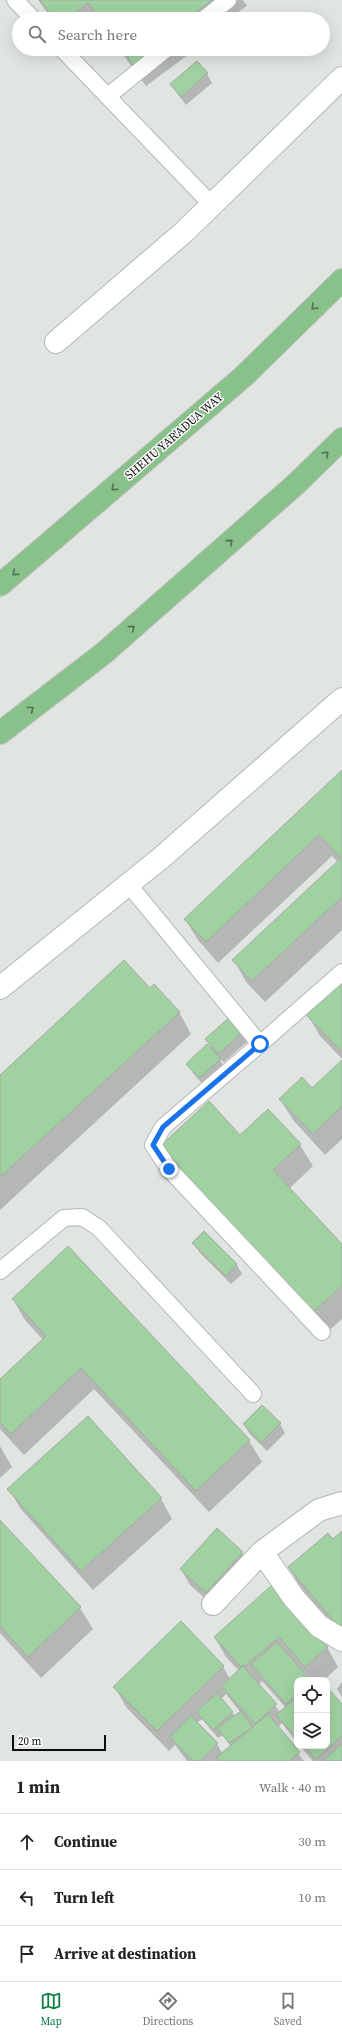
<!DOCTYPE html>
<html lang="en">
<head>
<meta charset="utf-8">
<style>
	:root { --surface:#fff; --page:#f6f6f6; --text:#222; --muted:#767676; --line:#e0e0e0; --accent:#0b8043 }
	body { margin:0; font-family:"Source Serif 4",serif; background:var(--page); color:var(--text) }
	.controls { position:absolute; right:12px; bottom:12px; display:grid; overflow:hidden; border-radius:8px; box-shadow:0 4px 16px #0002 }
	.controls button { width:36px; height:36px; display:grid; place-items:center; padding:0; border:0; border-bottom:1px solid var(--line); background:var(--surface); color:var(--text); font:20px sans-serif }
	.scale { position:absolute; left:12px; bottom:10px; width:94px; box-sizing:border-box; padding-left:4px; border:2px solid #0d0e0d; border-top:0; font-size:11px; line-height:14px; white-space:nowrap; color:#0d0e0d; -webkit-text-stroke:3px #fff; paint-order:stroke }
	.stop { position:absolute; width:12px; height:12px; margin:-9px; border:3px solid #1a73e8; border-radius:50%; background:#fff }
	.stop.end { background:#1a73e8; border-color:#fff; box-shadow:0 1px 4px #0008 }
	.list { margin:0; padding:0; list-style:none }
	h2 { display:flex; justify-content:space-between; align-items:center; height:52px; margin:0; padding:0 16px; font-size:17px }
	h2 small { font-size:13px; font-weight:400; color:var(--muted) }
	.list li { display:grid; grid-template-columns:26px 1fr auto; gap:12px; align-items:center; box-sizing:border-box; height:56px; padding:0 16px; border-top:1px solid var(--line) }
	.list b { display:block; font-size:15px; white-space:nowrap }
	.list em { font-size:13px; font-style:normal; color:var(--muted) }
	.icon { flex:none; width:22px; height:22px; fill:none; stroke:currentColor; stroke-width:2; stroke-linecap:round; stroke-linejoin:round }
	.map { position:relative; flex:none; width:342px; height:1761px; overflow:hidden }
	.search { position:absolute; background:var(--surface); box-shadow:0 4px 16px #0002; left:12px; right:12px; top:12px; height:44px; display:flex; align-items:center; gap:10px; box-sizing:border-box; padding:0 14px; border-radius:22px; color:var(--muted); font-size:15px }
	.sheet { height:220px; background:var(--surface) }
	nav { display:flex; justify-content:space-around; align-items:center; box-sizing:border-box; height:56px; border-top:1px solid var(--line); background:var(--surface); font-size:11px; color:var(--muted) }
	nav a { display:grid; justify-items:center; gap:2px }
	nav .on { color:var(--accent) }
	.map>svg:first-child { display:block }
</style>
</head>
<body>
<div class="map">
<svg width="342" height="1761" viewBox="0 0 342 1761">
	<rect width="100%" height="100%" fill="#e1e5e1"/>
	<path fill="#0003" fill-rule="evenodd" d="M38 0H243L247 6 228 19H52Z
		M119 49H196L146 86Z
		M207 74 212 83 186 105 171 85Z
		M342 772V930L265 1002 246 982 234 960 338 862 332 856 218 963 198 940 185 919Z
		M342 982V1059L320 1036 308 1015Z
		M150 989 179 1012 191 1034 0 1210V1076Z
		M232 1016 250 1039 224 1062 219 1058 225 1068 205 1087 193 1073 188 1064 213 1051 206 1039Z
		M342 1061V1139L325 1155 293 1120 280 1099 312 1089Z
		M268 1110 300 1145 313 1166 289 1189 342 1246V1319L326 1333 173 1169 240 1136Z
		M204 1232 237 1265 242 1274 231 1284 199 1252 194 1243Z
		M68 1247 249 1441 262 1462 209 1512 94 1389 24 1455 0 1429V1380L43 1340 25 1320 13 1299Z
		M88 1418 161 1499 172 1519 93 1590 20 1508 9 1489Z
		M244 1424H280L285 1433 267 1451 249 1433Z
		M0 1446 12 1467 0 1478Z
		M0 1521 80 1608 93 1629 41 1678 0 1633Z
		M342 1533V1636L300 1587 289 1567 333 1540Z
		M242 1553 251 1569 216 1608 190 1585 181 1569Z
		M272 1586 327 1647 338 1667 324 1680H312L301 1668 300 1669 309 1680H297V1743L282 1723 278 1727 304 1761H187L175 1745 169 1751 126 1707 115 1687 223 1667 230 1679 239 1671 226 1657 215 1638ZM262 1681 286 1708 281 1713 258 1685ZM226 1694 240 1712 235 1716 221 1699ZM202 1719 218 1738 223 1735 231 1747 223 1754 217 1744 197 1723Z
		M342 1682V1697L337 1689Z
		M327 1689 342 1706V1761H313L300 1746H327Z"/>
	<path fill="#9fd2a0" stroke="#a5a9a5" d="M40 0H212L187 19H100L88 3 67 19H54Z
		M122 49H154L133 65Z
		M197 61 208 73 181 97 170 84Z
		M342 770V897L252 981 232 960 341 858 319 835 206 942 184 919Z
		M124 960 150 988 154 984 180 1012 0 1177V1075Z
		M342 980V1052L306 1015Z
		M232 1015 245 1030 218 1054 205 1039Z
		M207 1044 221 1059 199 1078 186 1064Z
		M342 1060V1106L313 1134 279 1099 302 1077 312 1088Z
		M209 1101 240 1135 268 1109 301 1144 273 1170 342 1244V1286L313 1312 159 1147Z
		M204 1231 237 1264 226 1276 192 1243Z
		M68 1246 250 1440 196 1491 81 1368 11 1434 0 1422V1379L46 1336 12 1299Z
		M262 1405 281 1423 261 1443 243 1424Z
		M88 1416 162 1498 81 1571 7 1489Z
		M0 1520 81 1607 28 1657 0 1626Z
		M217 1528 243 1552 206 1593 180 1569Z
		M342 1531V1631L288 1567 328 1533 333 1539Z
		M272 1585 328 1647 305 1667 279 1637 245 1666 244 1665 241 1667 214 1637Z
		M181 1621 224 1666 157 1731 113 1687Z
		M277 1642 311 1680H297V1694L286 1704 251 1664Z
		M243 1666 277 1704 255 1724 221 1686Z
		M327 1687 342 1704V1736L316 1759 304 1746H327Z
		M217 1693 233 1712 213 1730 196 1712Z
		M297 1697V1738L276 1715Z
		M241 1711 253 1727 229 1743 217 1728Z
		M268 1714 300 1752 289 1761H220L217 1757Z
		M191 1716 218 1743 200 1761H193L170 1737Z
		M342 1743V1761H323Z"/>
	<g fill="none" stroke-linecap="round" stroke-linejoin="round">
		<defs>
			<path id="service" d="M15 0 33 19
				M204 19 228 0
				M62 49 212 205
				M108 96 166 49
				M129 885 260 1044 163 1127 153 1145 169 1169 322 1332
				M260 1044 342 972
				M0 1271 64 1218 82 1217 99 1228 253 1394"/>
			<path id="minor" d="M56 342 184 232 342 78
				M0 988 161 858 342 699
				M262 1552 294 1598 319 1626 342 1640
				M213 1604 262 1552 319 1510 342 1503"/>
			<path id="motorway" d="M0 585 244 376 342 280
				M0 733 104 653 296 484 342 439"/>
		</defs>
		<use href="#service" stroke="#b3b7b3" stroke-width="18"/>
		<use href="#minor" stroke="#b3b7b3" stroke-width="24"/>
		<use href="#motorway" stroke="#c0c0c0" stroke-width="24"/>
		<use href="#service" stroke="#fff" stroke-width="16"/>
		<use href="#minor" stroke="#fff" stroke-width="22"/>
		<use href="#motorway" stroke="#89c18b" stroke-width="22"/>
	</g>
	<defs><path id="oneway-chevron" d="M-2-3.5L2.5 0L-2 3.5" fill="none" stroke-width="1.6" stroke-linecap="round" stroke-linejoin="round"/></defs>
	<g stroke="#517052">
		<use href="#oneway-chevron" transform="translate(314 307) rotate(136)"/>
		<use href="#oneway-chevron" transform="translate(326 454) rotate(-44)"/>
		<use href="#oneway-chevron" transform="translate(114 488) rotate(139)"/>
		<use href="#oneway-chevron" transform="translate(230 542) rotate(-41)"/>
		<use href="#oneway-chevron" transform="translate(15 573) rotate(140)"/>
		<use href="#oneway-chevron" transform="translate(132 628) rotate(-41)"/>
		<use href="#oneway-chevron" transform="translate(31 709) rotate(-38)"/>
	</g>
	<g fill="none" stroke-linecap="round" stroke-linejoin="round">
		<path stroke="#1a73e8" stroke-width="5" d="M169 1169 153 1145 163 1127 260 1044"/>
	</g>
	<g text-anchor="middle" stroke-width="3" stroke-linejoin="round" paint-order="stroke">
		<g font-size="12" fill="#0d0e0d" stroke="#fff">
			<text transform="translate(174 436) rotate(-41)" y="4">SHEHU YAR'ADUA WAY</text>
		</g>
	</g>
</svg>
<div class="controls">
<button><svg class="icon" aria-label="locate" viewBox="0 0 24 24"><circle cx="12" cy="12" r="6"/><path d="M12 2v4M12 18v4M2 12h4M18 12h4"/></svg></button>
<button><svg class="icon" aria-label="layers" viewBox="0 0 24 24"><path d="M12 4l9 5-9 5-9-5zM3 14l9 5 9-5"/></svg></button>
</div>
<div class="scale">20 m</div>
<div class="stop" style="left:260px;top:1044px"></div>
<div class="stop end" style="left:169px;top:1169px"></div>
<div class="search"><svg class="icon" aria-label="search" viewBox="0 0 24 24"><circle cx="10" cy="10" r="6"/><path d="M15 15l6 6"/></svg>Search here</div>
</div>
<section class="sheet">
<h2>1 min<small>Walk · 40 m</small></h2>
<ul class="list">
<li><svg class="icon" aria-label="ahead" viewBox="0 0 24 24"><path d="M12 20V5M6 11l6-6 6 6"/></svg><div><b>Continue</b></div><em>30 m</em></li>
<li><svg class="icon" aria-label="left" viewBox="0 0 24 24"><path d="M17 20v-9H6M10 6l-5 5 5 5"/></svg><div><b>Turn left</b></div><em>10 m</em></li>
<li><svg class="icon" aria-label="arrive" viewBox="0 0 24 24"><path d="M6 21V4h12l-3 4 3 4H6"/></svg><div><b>Arrive at destination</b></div></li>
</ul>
</section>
<nav>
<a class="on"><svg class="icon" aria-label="map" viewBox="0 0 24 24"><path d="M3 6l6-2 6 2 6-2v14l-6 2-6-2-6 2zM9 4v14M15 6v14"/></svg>Map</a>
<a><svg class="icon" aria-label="directions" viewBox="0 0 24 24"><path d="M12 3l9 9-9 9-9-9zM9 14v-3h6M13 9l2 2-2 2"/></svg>Directions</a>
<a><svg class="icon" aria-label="saved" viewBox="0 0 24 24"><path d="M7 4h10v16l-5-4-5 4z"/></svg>Saved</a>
</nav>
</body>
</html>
